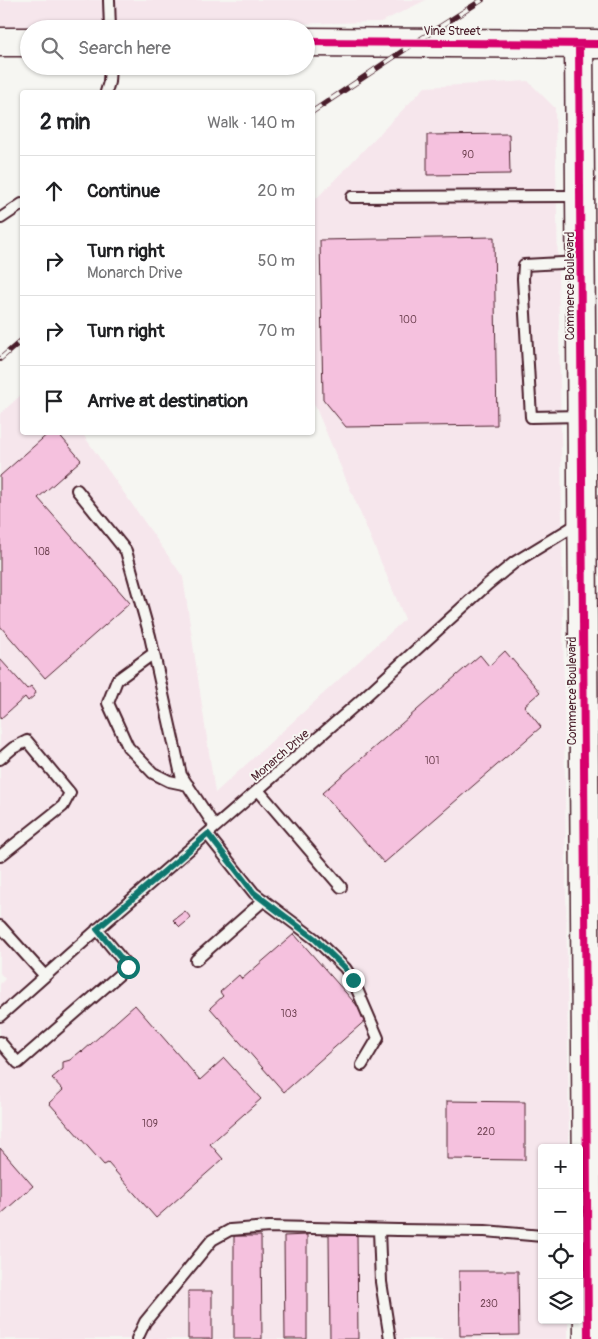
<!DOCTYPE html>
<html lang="en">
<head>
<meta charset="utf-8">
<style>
	:root { --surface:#fff; --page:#f2f2f2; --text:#202124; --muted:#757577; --line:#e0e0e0 }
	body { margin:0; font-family:Pangolin,sans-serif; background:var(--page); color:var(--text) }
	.controls { position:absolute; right:15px; bottom:15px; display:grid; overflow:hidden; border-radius:5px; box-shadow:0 1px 4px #0004 }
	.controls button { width:45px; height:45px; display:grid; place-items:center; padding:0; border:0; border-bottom:1px solid var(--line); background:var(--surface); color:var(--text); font:25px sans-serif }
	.stop { position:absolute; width:15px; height:15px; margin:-11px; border:4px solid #0f766e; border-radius:50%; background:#fff }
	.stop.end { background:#0f766e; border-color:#fff; box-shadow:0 1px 5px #0008 }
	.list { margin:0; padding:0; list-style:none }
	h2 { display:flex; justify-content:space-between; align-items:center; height:65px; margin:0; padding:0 20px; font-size:21px }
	h2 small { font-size:16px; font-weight:400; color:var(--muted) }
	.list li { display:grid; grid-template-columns:32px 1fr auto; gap:15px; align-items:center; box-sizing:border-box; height:70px; padding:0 20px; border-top:1px solid var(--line) }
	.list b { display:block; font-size:19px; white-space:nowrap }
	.list p { margin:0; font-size:16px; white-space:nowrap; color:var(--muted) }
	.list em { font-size:16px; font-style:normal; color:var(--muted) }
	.icon { flex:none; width:28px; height:28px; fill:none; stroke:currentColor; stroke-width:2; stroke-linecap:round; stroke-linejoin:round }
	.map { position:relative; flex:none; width:598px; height:1339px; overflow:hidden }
	.search { position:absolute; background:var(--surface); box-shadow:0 1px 4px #0004; left:20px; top:20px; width:295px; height:55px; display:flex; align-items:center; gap:12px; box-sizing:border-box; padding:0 18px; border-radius:28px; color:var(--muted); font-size:19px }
	.panel { position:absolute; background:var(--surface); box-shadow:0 1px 4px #0004; left:20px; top:90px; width:295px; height:345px; border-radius:5px }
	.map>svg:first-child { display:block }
</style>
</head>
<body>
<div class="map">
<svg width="598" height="1339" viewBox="0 0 598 1339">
	<rect width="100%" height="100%" fill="#f6f6f2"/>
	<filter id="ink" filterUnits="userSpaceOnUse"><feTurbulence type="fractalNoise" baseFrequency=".02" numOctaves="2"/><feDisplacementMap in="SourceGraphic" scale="10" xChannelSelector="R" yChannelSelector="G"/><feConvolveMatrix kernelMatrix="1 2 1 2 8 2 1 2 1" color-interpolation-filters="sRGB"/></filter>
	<g filter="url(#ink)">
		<path fill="#f6e6ec" d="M0 0H426L381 22 0 30Z
			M528 81 555 108 561 432 569 1148H542V1320H568V1339H0V984L5 979 0 973V414L22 394V432L82 433 183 577 215 793 405 619 313 401V202L425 87Z"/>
		<path fill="#f5c1de" stroke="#4a1f2b" d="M509 134 510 174 427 175V135Z
			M494 237 497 425 346 427 323 399 320 240Z
			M50 432H57L81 460 38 498 130 603 45 678 0 626V476Z
			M505 651 540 692 524 706 541 727 384 863 322 793 480 655 489 666Z
			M0 659 27 689 31 686 36 692 34 696 28 701 25 697 0 719Z
			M185 911 191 918 180 927 173 920Z
			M294 934 368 1018 284 1092 210 1008 223 996 220 992 239 975 242 979Z
			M135 1005 200 1080 224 1058 261 1099 210 1144 223 1159 156 1218 108 1163 104 1165 49 1103 63 1090 52 1078 63 1069V1062L70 1060 81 1051 82 1052Z
			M447 1101 525 1102V1160L447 1159Z
			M0 1148 33 1186 0 1215Z
			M307 1235V1339H285L284 1236Z
			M329 1235H357L358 1339H330Z
			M234 1236H261L262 1339H234Z
			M459 1271H518L519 1335 460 1336Z
			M188 1291H212V1339H188Z"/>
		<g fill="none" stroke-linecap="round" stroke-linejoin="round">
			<defs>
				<path id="lane" d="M109 0 110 29
					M106 92 109 82 110 66
					M352 197 579 196
					M1 218 22 204
					M580 262 524 265 523 279 531 417 581 416
					M77 490 126 551 150 636 181 775 215 827
					M154 653 117 680 108 703 128 747 153 773 169 781 188 785
					M0 759 13 748 27 741 70 793 63 806 0 856
					M258 790 341 887
					M207 834 254 893 315 939 345 968 353 980 378 1038 362 1065
					M0 926 45 976
					M196 960 264 900
					M0 1016 107 921 359 702 488 584 515 562 579 523
					M0 1042 18 1063 128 967 97 929
					M379 1230 381 1282 390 1339
					M137 1339 145 1322 212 1240 230 1230 269 1227 398 1230 485 1231 542 1236"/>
				<path id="secondary" d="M0 42H29
					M306 42 597 44
					M579 44 588 1339"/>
			</defs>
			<use href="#lane" stroke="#4a1f2b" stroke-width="14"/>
			<use href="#secondary" stroke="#4a1f2b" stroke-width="31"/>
			<use href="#lane" stroke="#f6f6f2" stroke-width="10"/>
			<use href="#secondary" stroke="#f6f6f2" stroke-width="28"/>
			<defs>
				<path id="rail" d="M312 112 416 42 482 0
					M0 359 22 340"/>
			</defs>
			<use href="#rail" stroke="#4a1f2b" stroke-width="5.5"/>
			<use href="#rail" stroke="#f6f6f2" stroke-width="4" stroke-dasharray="11" stroke-linecap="butt"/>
			<defs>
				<path id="cycleway" d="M306 42 598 44
					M579 44 588 1339"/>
			</defs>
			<use href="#cycleway" stroke="#f6f6f2" stroke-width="11"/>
			<use href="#cycleway" stroke="#d6006c" stroke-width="8"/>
		</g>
	</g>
	<g fill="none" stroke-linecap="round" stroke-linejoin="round" filter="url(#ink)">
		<path stroke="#0f766e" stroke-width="6" d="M128 967 97 929 208 834 254 893 315 939 345 968 353 980"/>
	</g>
	<g text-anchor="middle" stroke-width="4" stroke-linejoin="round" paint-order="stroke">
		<g font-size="10" fill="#754858">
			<text x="468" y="158">90</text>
			<text x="408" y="323">100</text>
			<text x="42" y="555">108</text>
			<text x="432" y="764">101</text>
			<text x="289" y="1017">103</text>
			<text x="150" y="1127">109</text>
			<text x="486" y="1135">220</text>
			<text x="489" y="1307">230</text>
		</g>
		<g font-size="12" fill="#4a1f2b" stroke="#f6f6f2">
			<text x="452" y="35">Vine Street</text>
			<text transform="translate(570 286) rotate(-90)" y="4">Commerce Boulevard</text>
			<text transform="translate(572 691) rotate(-90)" y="4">Commerce Boulevard</text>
			<text transform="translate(280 755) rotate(-41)" y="4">Monarch Drive</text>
		</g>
	</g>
</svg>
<div class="controls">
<button>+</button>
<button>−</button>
<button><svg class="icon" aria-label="locate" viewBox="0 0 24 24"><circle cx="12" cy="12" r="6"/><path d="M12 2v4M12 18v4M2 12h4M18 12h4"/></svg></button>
<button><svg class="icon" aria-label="layers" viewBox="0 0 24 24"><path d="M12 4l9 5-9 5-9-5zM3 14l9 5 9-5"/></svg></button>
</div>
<div class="stop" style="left:128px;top:967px"></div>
<div class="stop end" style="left:353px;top:980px"></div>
<div class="search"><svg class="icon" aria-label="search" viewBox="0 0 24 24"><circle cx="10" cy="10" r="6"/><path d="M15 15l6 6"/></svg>Search here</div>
<section class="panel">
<h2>2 min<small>Walk · 140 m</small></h2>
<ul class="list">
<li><svg class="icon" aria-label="ahead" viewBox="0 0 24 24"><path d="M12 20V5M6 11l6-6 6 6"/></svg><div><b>Continue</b></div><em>20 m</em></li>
<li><svg class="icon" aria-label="right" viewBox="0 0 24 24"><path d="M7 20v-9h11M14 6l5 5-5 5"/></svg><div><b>Turn right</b><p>Monarch Drive</p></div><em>50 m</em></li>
<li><svg class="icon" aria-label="right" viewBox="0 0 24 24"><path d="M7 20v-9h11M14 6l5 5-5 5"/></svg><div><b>Turn right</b></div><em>70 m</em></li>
<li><svg class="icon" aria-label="arrive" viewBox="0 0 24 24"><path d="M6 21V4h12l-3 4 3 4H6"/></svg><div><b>Arrive at destination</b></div></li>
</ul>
</section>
</div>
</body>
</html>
